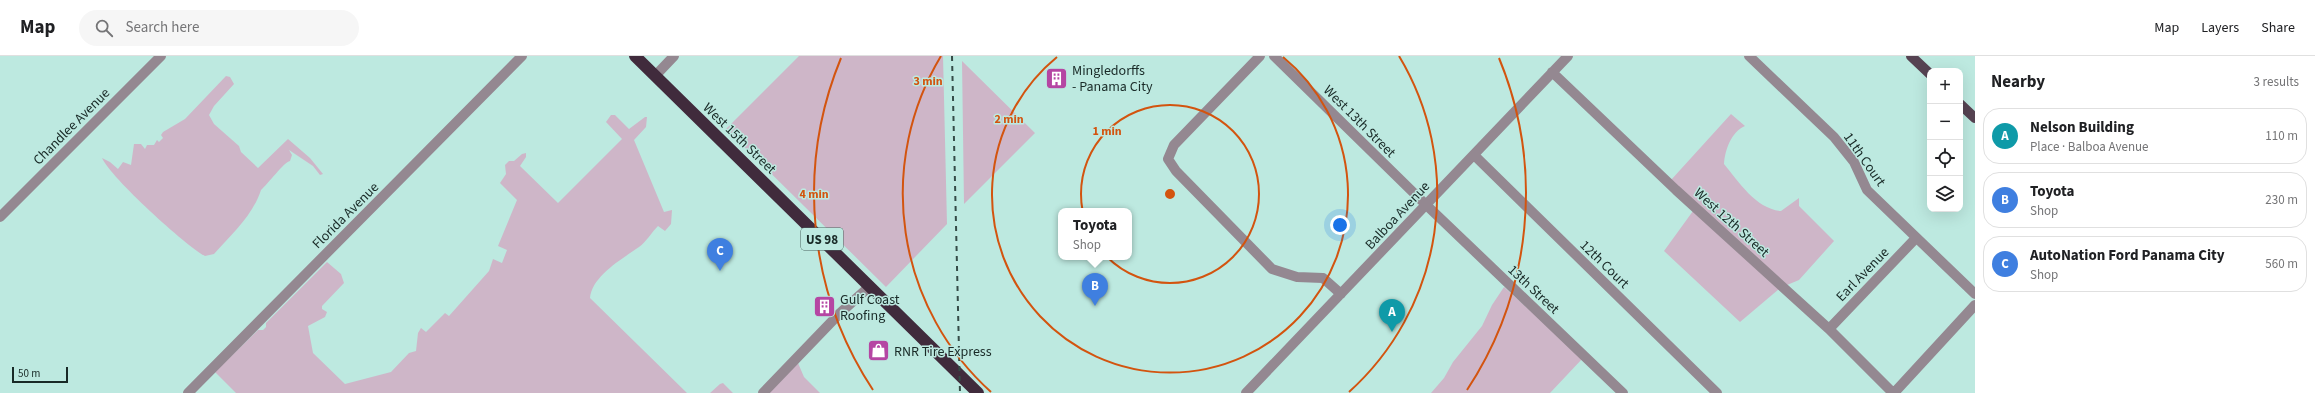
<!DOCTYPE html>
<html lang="en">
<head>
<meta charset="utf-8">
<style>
	:root { --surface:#fff; --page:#f6f6f6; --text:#202124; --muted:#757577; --line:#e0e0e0; --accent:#b546a3 }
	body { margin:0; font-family:"Source Sans 3",sans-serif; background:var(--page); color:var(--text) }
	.controls { position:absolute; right:12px; top:12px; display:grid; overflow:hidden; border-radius:8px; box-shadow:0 4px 16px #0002 }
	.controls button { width:36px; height:36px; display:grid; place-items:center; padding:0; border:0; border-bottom:1px solid var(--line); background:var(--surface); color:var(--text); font:20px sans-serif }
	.scale { position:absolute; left:12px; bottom:10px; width:56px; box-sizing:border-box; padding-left:4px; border:2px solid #192a27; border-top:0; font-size:11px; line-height:14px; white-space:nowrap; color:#192a27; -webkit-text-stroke:3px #bde9e0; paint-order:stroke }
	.you { position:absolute; left:1340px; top:169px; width:14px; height:14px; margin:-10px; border:3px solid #fff; border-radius:50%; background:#1a73e8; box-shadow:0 0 0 6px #1a73e833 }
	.badge { display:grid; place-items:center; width:26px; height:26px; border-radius:50%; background:var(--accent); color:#fff; font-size:13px; font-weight:700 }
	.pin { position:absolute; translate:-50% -33px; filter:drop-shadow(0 1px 2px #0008) }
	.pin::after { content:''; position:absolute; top:21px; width:14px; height:12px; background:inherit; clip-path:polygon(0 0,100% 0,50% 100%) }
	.popup { position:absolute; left:1058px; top:152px; width:74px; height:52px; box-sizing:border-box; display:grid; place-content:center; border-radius:8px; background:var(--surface); filter:drop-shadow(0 1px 3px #0005); font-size:13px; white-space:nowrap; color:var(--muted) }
	.popup b { font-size:15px; color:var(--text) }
	.popup::after { content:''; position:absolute; left:50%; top:100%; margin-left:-8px; border:8px solid transparent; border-top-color:var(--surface) }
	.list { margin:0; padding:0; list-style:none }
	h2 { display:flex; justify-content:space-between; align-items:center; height:52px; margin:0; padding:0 16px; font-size:17px }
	h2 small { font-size:13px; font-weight:400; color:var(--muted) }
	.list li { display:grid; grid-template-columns:26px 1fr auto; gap:12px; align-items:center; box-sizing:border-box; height:56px; margin:0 8px 8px; padding:0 8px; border:1px solid var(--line); border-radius:16px }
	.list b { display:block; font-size:15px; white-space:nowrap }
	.list p { margin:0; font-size:13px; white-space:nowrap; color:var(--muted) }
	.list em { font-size:13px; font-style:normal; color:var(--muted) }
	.icon { flex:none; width:22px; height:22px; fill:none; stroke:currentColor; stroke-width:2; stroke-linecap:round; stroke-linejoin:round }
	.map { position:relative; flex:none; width:1975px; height:337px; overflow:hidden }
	header { display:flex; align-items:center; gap:24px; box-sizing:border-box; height:56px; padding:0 20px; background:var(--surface); border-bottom:1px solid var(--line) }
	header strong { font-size:19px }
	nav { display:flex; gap:22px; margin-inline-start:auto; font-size:14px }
	.search { width:280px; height:36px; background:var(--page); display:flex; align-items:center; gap:10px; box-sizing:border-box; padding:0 14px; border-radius:22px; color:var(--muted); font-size:15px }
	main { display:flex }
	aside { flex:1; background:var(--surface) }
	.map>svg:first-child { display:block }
</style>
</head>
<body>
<header>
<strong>Map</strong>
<div class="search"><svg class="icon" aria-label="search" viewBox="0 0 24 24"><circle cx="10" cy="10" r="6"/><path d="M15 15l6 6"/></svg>Search here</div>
<nav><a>Map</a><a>Layers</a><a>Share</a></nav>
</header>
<main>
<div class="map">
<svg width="1975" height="337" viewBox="0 0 1975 337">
	<rect width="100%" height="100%" fill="#bde9e0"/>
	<path fill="#ceb6c8" d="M799 0H943L947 168 886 231 726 73Z
		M962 5 1035 77 964 148Z
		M226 20 230 21 234 28 214 50 209 59 214 68 239 90 241 96 258 112 288 83 310 102 323 118 320 119 313 110 289 94 292 99 290 105C284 106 268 128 261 134 253 159 232 178 214 198L205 200C186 190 111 122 102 102L110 106 118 113 123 106 131 109 134 88H141L145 93 147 89H154L157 84 159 86 163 82 161 79 163 76 185 63Z
		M1731 58 1745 70C1731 76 1725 94 1724 108 1739 126 1756 153 1781 155L1799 142V150L1834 185 1799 224 1787 229 1671 124Z
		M611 59H615L629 73 645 61H647L646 71 634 84 664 156 672 154 671 168 665 175 658 170C652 176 646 186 639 191 622 203 592 220 590 242L687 337H236L215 316 258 274H263L266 271V267L327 206 341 218 344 227 322 250V253L327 256 325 261 308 270 313 297 345 328 391 316 409 297 416 295 418 277 421 272 426 276 445 257 449 260 489 215 493 203 502 207 507 194 498 190 517 144 500 127 506 118 505 109 509 105H514L522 98 526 97V101L520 110 558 147 622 83 606 66Z
		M1693 155 1779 233 1740 266 1664 195Z
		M1504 231 1583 302 1550 337H1431L1444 322 1453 306 1482 270 1492 249Z
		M798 307 804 321 820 337H769Z
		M723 327 733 337H710L720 328Z"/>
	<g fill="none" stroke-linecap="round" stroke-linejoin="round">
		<path stroke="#948891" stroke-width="10" d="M1260 0 1174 89 1168 103 1176 115 1272 213 1297 221 1323 222 1341 238
			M1274 0 1420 143 1623 337
			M1749 0 1834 81 1854 106 1867 134 1975 238
			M1552 16 1676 134 1829 273 1893 337
			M655 20 674 0
			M1474 99 1717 337
			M0 161 161 0
			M1829 273 1916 182
			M188 337 522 0
			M763 337 839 258 870 230
			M1246 337 1568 0
			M1894 337 1975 249"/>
		<path stroke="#564352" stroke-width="10" d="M1911 0 1930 18
			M1960 48 1975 62"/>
		<path stroke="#402b3c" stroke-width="12" d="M635 0 978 337"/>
		<path stroke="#354b47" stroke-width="2" stroke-dasharray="5 5" stroke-linecap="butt" d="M952 0 960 337"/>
	</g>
	<g fill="none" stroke="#d3540f" stroke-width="2">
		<circle cx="1170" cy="138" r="89"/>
		<path d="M1283 1A178 178 0 1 1 1057 1"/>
		<path d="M991 336A267 267 0 0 1 941 0M1399 0A267 267 0 0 1 1349 336"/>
		<path d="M873 334A356 356 0 0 1 841 2M1499 2A356 356 0 0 1 1467 334"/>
	</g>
	<defs>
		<symbol id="building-square" viewBox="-11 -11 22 22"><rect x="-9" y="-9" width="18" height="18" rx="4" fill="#b546a3" stroke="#bde9e0"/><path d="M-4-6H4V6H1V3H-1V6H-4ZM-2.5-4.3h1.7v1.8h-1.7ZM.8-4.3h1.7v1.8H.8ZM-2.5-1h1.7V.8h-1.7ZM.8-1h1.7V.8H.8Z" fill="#fff"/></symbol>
		<symbol id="shop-square" viewBox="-11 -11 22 22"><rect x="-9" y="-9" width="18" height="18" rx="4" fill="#b546a3" stroke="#bde9e0"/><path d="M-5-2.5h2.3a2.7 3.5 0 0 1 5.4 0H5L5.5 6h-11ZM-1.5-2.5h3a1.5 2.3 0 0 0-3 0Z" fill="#fff"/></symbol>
	</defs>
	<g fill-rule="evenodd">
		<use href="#building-square" x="1044" y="10" width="25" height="25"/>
		<use href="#building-square" x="812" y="238" width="25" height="25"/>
		<use href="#shop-square" x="866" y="282" width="25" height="25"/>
	</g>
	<g text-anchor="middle" stroke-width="3" stroke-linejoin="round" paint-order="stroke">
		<rect fill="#bde9e0" stroke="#4a635e" stroke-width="1" x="801" y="172" width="42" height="22" rx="3"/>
		<g font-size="13" font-weight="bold" fill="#192a27">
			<text x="822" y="188">US 98</text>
		</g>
		<g font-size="14" fill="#192a27" stroke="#bde9e0" text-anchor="start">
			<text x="1072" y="19">Mingledorffs<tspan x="1072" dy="16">- Panama City</tspan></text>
			<text x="840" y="248">Gulf Coast<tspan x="840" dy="16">Roofing</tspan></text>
			<text x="894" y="300">RNR Tire Express</text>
		</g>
		<g font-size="14" fill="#192a27" stroke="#bde9e0">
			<text transform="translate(1360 65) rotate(45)" y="5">West 13th Street</text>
			<text transform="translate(71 70) rotate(-45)" y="5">Chandlee Avenue</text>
			<text transform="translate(740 82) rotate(44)" y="5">West 15th Street</text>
			<text transform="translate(1865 103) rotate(55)" y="5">11th Court</text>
			<text transform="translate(345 159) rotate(-45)" y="5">Florida Avenue</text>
			<text transform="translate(1397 159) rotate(-47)" y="5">Balboa Avenue</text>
			<text transform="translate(1732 166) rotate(42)" y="5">West 12th Street</text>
			<text transform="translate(1605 208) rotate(44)" y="5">12th Court</text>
			<text transform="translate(1862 218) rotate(-46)" y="5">Earl Avenue</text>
			<text transform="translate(1534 233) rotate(43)" y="5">13th Street</text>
		</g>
	</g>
	<circle cx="1170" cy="138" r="6" fill="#d3540f" stroke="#bde9e0" stroke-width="2"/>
	<g font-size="12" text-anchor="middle" font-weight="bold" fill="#d3540f" stroke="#bde9e0" stroke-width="3" stroke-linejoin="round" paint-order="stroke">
		<text x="928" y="29">3 min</text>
		<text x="1009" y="67">2 min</text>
		<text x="1107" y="79">1 min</text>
		<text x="814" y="142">4 min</text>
	</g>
</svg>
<div class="controls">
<button>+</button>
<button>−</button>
<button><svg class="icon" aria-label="locate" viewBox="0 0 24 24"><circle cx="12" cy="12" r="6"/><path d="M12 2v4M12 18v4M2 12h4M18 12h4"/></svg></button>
<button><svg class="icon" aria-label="layers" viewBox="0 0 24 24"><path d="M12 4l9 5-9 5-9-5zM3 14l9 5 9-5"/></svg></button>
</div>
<div class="scale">50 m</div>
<div class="you"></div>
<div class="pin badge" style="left:1392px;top:276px;background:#0f9aa8">A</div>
<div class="pin badge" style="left:1095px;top:250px;background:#3f7fe0">B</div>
<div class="popup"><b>Toyota</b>Shop</div>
<div class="pin badge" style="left:720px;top:215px;background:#3f7fe0">C</div>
</div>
<aside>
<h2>Nearby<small>3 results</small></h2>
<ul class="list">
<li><span class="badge" style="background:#0f9aa8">A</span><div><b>Nelson Building</b><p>Place · Balboa Avenue</p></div><em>110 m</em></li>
<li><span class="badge" style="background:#3f7fe0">B</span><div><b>Toyota</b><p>Shop</p></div><em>230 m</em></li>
<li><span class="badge" style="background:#3f7fe0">C</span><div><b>AutoNation Ford Panama City</b><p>Shop</p></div><em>560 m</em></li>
</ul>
</aside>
</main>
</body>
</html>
